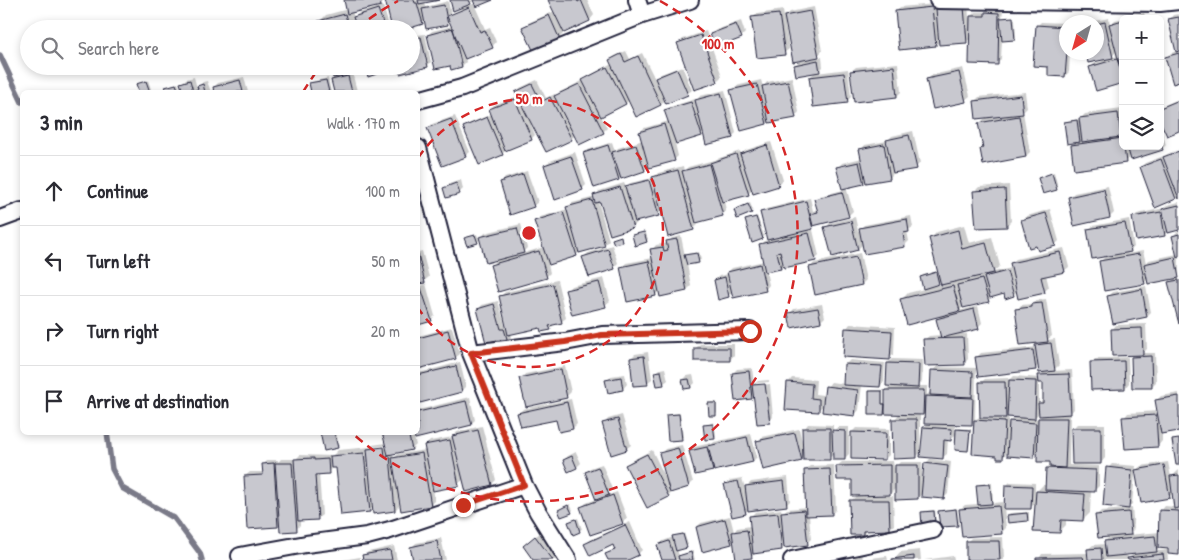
<!DOCTYPE html>
<html lang="en">
<head>
<meta charset="utf-8">
<style>
	:root { --surface:#fff; --page:#f7f7f7; --text:#2b2b33; --muted:#7c7c81; --line:#e1e1e2 }
	body { margin:0; font-family:"Patrick Hand",sans-serif; background:var(--page); color:var(--text) }
	.controls { position:absolute; right:15px; top:15px; display:grid; overflow:hidden; border-radius:8px; box-shadow:0 2px 8px #0003 }
	.controls button { width:45px; height:45px; display:grid; place-items:center; padding:0; border:0; border-bottom:1px solid var(--line); background:var(--surface); color:var(--text); font:25px sans-serif }
	.compass { position:absolute; left:1059px; top:15px; width:45px; height:45px; border-radius:50%; background:var(--surface); box-shadow:0 2px 8px #0003; rotate:217deg }
	.stop { position:absolute; width:15px; height:15px; margin:-11px; border:4px solid #c8321e; border-radius:50%; background:#fff }
	.stop.end { background:#c8321e; border-color:#fff; box-shadow:0 1px 5px #0008 }
	.list { margin:0; padding:0; list-style:none }
	h2 { display:flex; justify-content:space-between; align-items:center; height:65px; margin:0; padding:0 20px; font-size:21px }
	h2 small { font-size:16px; font-weight:400; color:var(--muted) }
	.list li { display:grid; grid-template-columns:32px 1fr auto; gap:15px; align-items:center; box-sizing:border-box; height:70px; padding:0 20px; border-top:1px solid var(--line) }
	.list b { display:block; font-size:19px; white-space:nowrap }
	.list em { font-size:16px; font-style:normal; color:var(--muted) }
	.icon { flex:none; width:28px; height:28px; fill:none; stroke:currentColor; stroke-width:2; stroke-linecap:round; stroke-linejoin:round }
	.map { position:relative; flex:none; width:1179px; height:560px; overflow:hidden }
	.search { position:absolute; background:var(--surface); box-shadow:0 2px 8px #0003; left:20px; top:20px; width:400px; height:55px; display:flex; align-items:center; gap:12px; box-sizing:border-box; padding:0 18px; border-radius:28px; color:var(--muted); font-size:19px }
	.panel { position:absolute; background:var(--surface); box-shadow:0 2px 8px #0003; left:20px; top:90px; width:400px; height:345px; border-radius:8px }
	.map>svg:first-child { display:block }
</style>
</head>
<body>
<div class="map">
<svg width="1179" height="560" viewBox="0 0 1179 560">
	<rect width="100%" height="100%" fill="#fff"/>
	<filter id="ink" filterUnits="userSpaceOnUse"><feTurbulence type="fractalNoise" baseFrequency=".02" numOctaves="2"/><feDisplacementMap in="SourceGraphic" scale="10" xChannelSelector="R" yChannelSelector="G"/><feConvolveMatrix kernelMatrix="1 2 1 2 8 2 1 2 1" color-interpolation-filters="sRGB"/></filter>
	<g filter="url(#ink)">
		<path fill="#0003" fill-rule="evenodd" d="M346 0H385L378 7V5L352 11 354 18 359 13 383 6 389 26 387 29H321L320 21 326 15 348 9Z
			M386 0H434L425 2 426 7 448 1 451 14 462 9 451 0H474L467 6 476 3 474 0H489L475 6 485 29 490 27 496 42 492 47 465 58 466 62 462 66 428 35 432 31 452 26 450 21 448 23 427 28 425 20 422 23 414 25 415 27 411 30V29H394Z
			M550 0H587L594 15 590 20 563 32V34L559 38 524 27 528 23 555 11Z
			M968 3 969 18 975 12H986L990 9H1003L1002 19H1015L1016 37 1014 39 1002 40 1001 59 997 64 971 38 966 42 940 41 936 45 896 12 900 7 936 4V10L942 5Z
			M814 7 822 51 816 58 822 57 823 67 817 73 848 69 851 97 847 101 810 77 816 71 795 65 802 59 787 25H785L789 49 784 53 752 18 757 14 783 10 784 18 790 12Z
			M1144 13 1146 19H1123V82L1091 67 1095 63 1103 61 1096 52V22H1090L1109 18 1110 25 1115 20ZM1117 51 1119 56 1110 58Z
			M1179 14V81L1167 57 1171 53 1177 51 1169 20 1173 15Z
			M741 21 745 33 741 37 712 34 716 30Z
			M1041 22 1066 23V52H1070L1069 72 1065 76 1049 66 1037 26Z
			M706 31 722 76 717 81 679 43 683 39Z
			M425 34 431 62 427 66H411V36Z
			M626 51 630 59 642 53 655 79 661 74 682 66 692 90 687 94 665 100 661 104 637 115 629 100 626 103 601 116 607 128 603 132 575 135 571 139 533 124 531 125 535 135 531 139 507 149 502 154 464 128 468 124 492 114 490 110 494 105 518 96 516 93 520 88 537 80 546 98 555 94 556 96 560 92 584 80 588 76 612 64 610 60 615 56Z
			M898 63 901 92 897 96 851 71 856 67Z
			M331 66H364L359 71 352 72 357 91 355 92H335L332 80 337 76Z
			M963 68 970 96 965 100 928 79 932 75Z
			M194 77 197 88 203 82 207 81 211 92H185L182 83 186 79Z
			M244 77 248 92H215L214 87 218 83Z
			M792 77 799 112 795 117 770 120 767 123 742 129 732 91 736 86 761 80 763 87 767 82Z
			M328 78 331 92H312L311 84 312 82Z
			M148 80 151 89 140 92 137 84Z
			M178 83 181 92H166L169 86Z
			M725 90 736 133 732 137 704 131 701 135 675 143 678 156 674 160 650 165 645 170 622 177V176L619 179 584 154 588 150 612 142 615 151 618 148 643 140 640 132 644 128 669 121 666 111 670 107 695 99 696 101 700 96Z
			M1025 92 1027 108 1023 112 1030 152 1026 156 982 149 984 147 979 124 986 117 975 101 979 97Z
			M1179 99V130L1160 118V107Z
			M1122 109 1123 146H1160V125L1166 145 1162 149 1131 156 1125 162 1072 145 1076 142 1065 123 1067 121 1080 119 1085 114Z
			M455 116 470 152 465 156 428 129 432 124Z
			M913 131 920 163 916 167 894 172 890 178 867 182V180L863 183 846 187 853 211 848 216 816 224 810 230H813L819 256 815 260 784 264 781 268 766 271 769 285 765 290 732 292 728 296 715 280 719 276 728 274V272L732 268 764 261 760 245 764 241 768 240 762 213 766 209 810 198 813 211 818 209 816 200 820 196 843 190 838 168 842 163 862 158 861 150 865 145 887 141 892 136Z
			M771 142 783 180 779 184 753 189 748 194 724 201 726 210 722 215 697 221 698 225 693 229 662 210 658 215 636 221 637 223 632 227 600 201H598L609 240 605 244 548 264 550 273 546 277 491 265 498 259 481 238 485 233 521 224 527 248 521 254 544 247 536 221 540 217 568 209 572 203 595 197 599 191 624 183 626 187 630 183 653 178 658 173 683 166 684 171 688 167 714 160 740 151 741 154 746 150Z
			M1179 149 1168 154V156L1179 153V196L1176 198 1141 167 1145 163 1166 155 1169 153Z
			M575 152 586 185 582 189 545 165 550 161Z
			M527 171 538 202 533 206 501 182 505 178Z
			M1054 172 1058 187 1056 189 1039 178Z
			M461 180 463 189 459 193 445 188 449 184Z
			M1009 185 1011 221 1007 225 975 191 979 187Z
			M1108 186 1114 213 1110 217 1069 198 1074 193Z
			M1179 202V230L1169 231 1165 234 1137 240 1133 218 1137 214 1164 208 1167 205Z
			M750 203 753 210 751 212 735 210Z
			M1050 209 1059 241 1055 245 1023 220 1027 216Z
			M757 216 764 236 762 238 746 220Z
			M911 216 913 227 907 231 909 241 905 245 863 244 858 249 826 228 830 223 855 217 858 231 864 225Z
			M1129 219 1134 247 1127 254 1143 251 1146 263 1149 260 1177 254 1173 236 1179 230V319L1170 283 1175 278 1148 279 1144 283 1100 262 1107 255 1088 230 1093 226Z
			M964 225 969 243 992 237 1000 266 993 272 1012 268 1011 263 1016 259 1064 248 1069 267 1064 271 1046 275 1049 287 1044 292 1017 291 1013 295 1005 293 993 296 988 300 963 307 959 311 978 306 982 323 978 327 955 333 967 334 968 359 964 364 940 365V367L978 368 977 357 981 353 1037 347 1041 341 1017 310 1021 305 1033 304 1037 300 1046 299 1052 336 1047 340 1055 339 1059 365 1053 371 1072 370 1074 409 1069 415H1070L1069 465 1099 466V486L1094 491 1091 490 1090 513 1083 520 1066 519V525L1059 532 1036 502 1030 508 1004 507 1006 528 1001 533 960 509 965 505 979 504 978 485 980 484 992 483 993 503 1003 502 1004 507H1006V486L1010 482 1035 483V493L1043 485H1046L1047 468 1051 464V461L1038 452 1034 456 1008 452 1002 458 998 454 974 453 975 420 971 424 956 423 955 432 959 428 971 429 969 448 968 450 957 433 951 439H948L947 454 942 458 922 451 916 457 894 420 900 413 886 411 884 414 871 392 872 390H883V403H886V390L891 385 888 363 892 359 923 360 922 382 918 386H927V395L930 392 932 371 939 365 924 340 929 336 941 335 937 320 942 315 902 299 908 293 924 289 921 277 923 275 939 271 931 238 937 232ZM941 280 942 284 935 286ZM1039 365 1044 371 1040 378 1014 376 1009 381V378L985 379 980 383 981 416 975 420 976 368 1035 369ZM1039 382H1044L1043 399 1039 404ZM1040 412 1043 414 1039 419H1033ZM1009 413 1015 416 1008 424V418H1004ZM920 414H925L929 423 924 427 922 450H920Z
			M645 231 648 239 646 241 634 236Z
			M477 234 479 240 477 242 466 238Z
			M681 236 685 256 687 254 699 252 701 260 687 264 691 286 687 290 660 291 655 295 621 268 626 263 653 258 652 250 656 245 668 243 672 238Z
			M612 245 618 263 614 267 583 258 588 253Z
			M422 251 429 277 424 281 418 283V252Z
			M860 253 866 280 862 284 810 268 814 263Z
			M604 278 610 301 605 305 567 291 571 286Z
			M557 280 566 318 561 322 554 324 550 329 541 326 510 333 511 337 507 341 498 339 478 310 482 305 498 301 506 329 508 328 501 296 505 292Z
			M426 284 435 316 431 320 418 324V287Z
			M1146 286 1151 312 1147 316 1109 296 1113 292Z
			M822 304 825 317 821 321 789 314 794 309Z
			M850 324 895 327 894 354 890 358 846 329Z
			M1146 324 1147 349 1143 353H1155L1156 382 1152 386 1132 358 1136 354 1112 330 1116 325Z
			M452 327 460 354 455 358 418 368V336Z
			M700 344H734V355L730 360 696 348Z
			M648 352 652 379 647 383 631 358 635 354Z
			M1128 357 1129 383 1125 388 1091 363 1095 359Z
			M850 360 885 363 884 382 880 386 862 385 859 410 855 415 825 404 818 410 788 383 792 378 816 380 815 394 823 395V401L825 402 827 387 831 382 844 384 846 364Z
			M460 362 466 387 462 391 421 401 418 389 419 373Z
			M565 366 571 392 567 396 526 405 521 379 525 374Z
			M665 368 668 380 663 384 656 373 660 369Z
			M752 368 754 384 758 381 769 380V382L756 383V386L770 384 773 417 769 422 754 395 751 398 733 373 737 369Z
			M625 374 627 384 623 389 607 381 611 376Z
			M693 375 695 383 691 387 683 380 687 376Z
			M1179 393V430L1162 433V441L1158 446 1124 418 1128 413 1158 411 1157 400 1161 396Z
			M470 397 475 420 471 424 414 438 416 445 412 449 393 453V455L394 458 398 454 426 450 425 446 430 441 453 437 457 432 482 426 496 480 492 484 464 479 458 484 433 489 435 500 431 504 402 509 400 497H398L399 506 395 510 374 506 369 511 337 466 332 467 328 473H319L322 515 317 519 300 520V525L296 530 280 523 278 526 245 476 250 472H264V464L268 460H278V462L281 459H296L300 455 332 456 338 450 370 447 372 445 386 443 384 432H418V410ZM390 445 391 448 371 449V447Z
			M571 399 577 424 573 428 557 418 519 413 523 409Z
			M711 402H717V413L716 414 710 404Z
			M680 413 683 437 681 438 667 415 669 414Z
			M622 415 631 445 626 449 604 424 608 419Z
			M714 422 716 436 714 438 704 426Z
			M808 424 833 425V431L838 427H849V454L845 458 834 454 829 458 804 457 801 460 758 442 762 437 799 429 803 445 804 429Z
			M1077 424H1105V458L1101 463 1073 428Z
			M856 428 889 429V455L885 459 852 432Z
			M321 432H336L339 446 337 447Z
			M751 434 757 457 753 461 715 467 712 470 690 451 694 447 711 443V445L714 442Z
			M682 445 693 482 689 486 672 491 673 492 668 496 627 465 631 461 652 450 667 481 661 454 665 449Z
			M576 452 581 463 577 467 564 460 568 456Z
			M930 459 951 462 948 494 944 498 923 493 917 498 896 488 888 496H893L894 525 889 529H868L863 534 851 501 857 495 853 478 837 466 842 462 893 461 894 468 900 462H922V485H924L926 463Z
			M1168 462 1171 477 1179 470V554L1172 549 1160 547 1156 551 1167 550 1168 560H1090L1089 556H1087V560H1038L1042 554 1089 553 1088 549 1093 545 1106 544 1105 541 1112 535 1097 515 1101 511 1126 509 1108 468 1112 464 1136 466 1132 504 1127 509 1132 508 1134 529 1128 535 1160 532 1161 511 1165 506 1175 507 1173 493 1169 497 1136 470 1141 466ZM1134 553 1128 559 1127 554Z
			M602 464 612 489 606 496 617 492 627 518 623 522 591 533 582 507 586 503 597 499 586 473 590 468Z
			M834 465 836 510 831 514 809 515 811 539 807 543 785 545 781 549 756 553 751 557 734 540 732 543 697 527 701 523 730 516 734 532 737 528 751 526 750 517 755 512 781 509 782 513 787 509 807 507 805 470 810 466Z
			M788 477 790 501 786 505 748 510 745 513 726 485 730 480 742 478 745 488 751 482Z
			M570 504 573 510 571 512 560 510Z
			M957 508 959 523 957 524 939 512 941 510Z
			M935 510 936 522 934 524 922 513 924 511Z
			M1029 512V518L1028 520 1008 515 1010 513Z
			M578 518 582 529 573 533 570 522Z
			M630 522 642 550 638 554 625 560H609L607 554 615 548 613 544H586L590 540Z
			M540 533 560 560H535L528 542Z
			M684 533 688 545 677 549 679 556 693 551 695 560H662L663 559 659 545 663 541Z
			M1003 537 1004 560H968L967 542 971 538Z
			M441 538 446 560H414L411 548 416 543Z
			M394 546 397 560H364V556L368 552Z
			M920 550 921 560H893L900 552Z
			M862 555 863 559 887 556 888 560H852L856 556Z
			M953 556 954 560H924Z
			M360 557V560H342Z"/>
		<g fill="none" stroke-linecap="round" stroke-linejoin="round">
			<path stroke="#7a7a88" stroke-width="5.5" d="M0 55 22 102
				M107 432 112 469 122 488 174 518 200 553 202 560"/>
		</g>
		<path fill="#c8c8cf" stroke="#22223b" d="M344 0H380L381 6 347 14Z
			M385 0H414L415 3H417L423 24 407 29H392Z
			M418 0H440L419 4Z
			M450 0H469L471 4 453 11Z
			M473 0H493L476 7Z
			M548 0H577L578 2 581 0 590 21 564 33Z
			M444 5 448 25 426 29 422 9Z
			M469 7 480 32 485 30 493 48 465 59 447 16Z
			M932 7 936 46 899 50 895 11Z
			M964 7 967 43 939 45 936 9Z
			M378 9 385 29H357L353 17Z
			M810 11 819 57 793 62 784 16Z
			M985 12 999 13 998 65 969 64 970 16H985Z
			M345 14 349 29H320L318 21Z
			M779 14 785 55 757 58 751 17Z
			M549 15 560 40 534 52 522 27Z
			M1013 17 1015 40 1002 41 1000 18Z
			M1179 17V51L1176 52 1168 19Z
			M1123 20V62L1119 63 1109 24Z
			M1105 22 1113 58 1088 63 1086 52H1096V24Z
			M736 24 742 38 716 48 710 34Z
			M1036 25 1066 27 1065 39 1066 40 1067 52 1065 77 1048 76V67L1033 66Z
			M453 28 462 67 451 70 450 66 435 69 427 35Z
			M701 35 718 82 694 90 677 43Z
			M421 37 428 67 400 74 399 66H411V39Z
			M1179 53V82L1173 84 1165 57Z
			M621 54 625 62 638 56 661 105 636 117 609 60Z
			M1117 59 1123 77V83L1096 91 1089 67Z
			M818 60 820 72 796 76 794 65Z
			M330 66H358L360 72 333 78Z
			M365 66H393L394 68 368 77Z
			M894 66 897 97 854 102 850 71Z
			M607 67 626 104 601 117 582 80Z
			M677 69 688 95 666 104 655 78Z
			M959 72 966 102 933 109 926 79Z
			M844 73 848 103 813 107 809 77Z
			M348 76 352 92H334L331 80Z
			M190 80 193 91 198 89 197 86 203 84 205 92H183L180 83Z
			M240 80 243 92H214L213 87Z
			M326 80 329 92H311L309 83Z
			M146 81 150 92H139L136 84Z
			M788 81 796 118 769 123 762 86Z
			M176 84 179 92H164H167L165 87Z
			M532 84 541 102 550 97 572 140 546 152 515 92Z
			M579 84 604 133 579 145 554 96Z
			M757 84 767 124 741 131 730 90Z
			M721 93 733 138 706 145 695 100Z
			M1021 95 1023 114 976 119 974 101Z
			M515 99 532 140 505 151 489 109Z
			M1179 100V131L1167 136 1160 121V108Z
			M691 102 702 136 676 144 664 110Z
			M1118 113 1121 137 1082 142 1079 118Z
			M1019 116 1026 157 983 165 980 149 983 148 978 123Z
			M487 117 503 155 479 165 463 127Z
			M451 119 466 157 442 166 427 128Z
			M1077 120 1080 142 1067 144 1064 122Z
			M664 124 675 161 649 168 639 132Z
			M909 135 917 169 893 173 886 140Z
			M1123 138 1126 163 1074 170 1071 145Z
			M1160 142 1163 150 1131 160 1127 146H1160Z
			M884 144 890 179 866 183 859 149Z
			M608 145 619 180 594 188 583 153Z
			M636 145 645 171 621 179 612 152Z
			M767 145 779 186 753 194 740 154Z
			M1179 151V199L1163 157Z
			M736 154 749 195 722 202 710 163Z
			M571 156 583 190 555 200 544 165Z
			M1161 159 1176 199 1155 208 1140 167Z
			M859 162 864 184 842 189 836 167Z
			M709 164 723 216 696 223 682 171Z
			M678 170 694 230 668 237 652 177Z
			M1052 173 1057 190 1043 194 1038 178Z
			M523 174 534 207 510 215 500 182Z
			M649 180 659 216 635 222 625 186Z
			M456 183 460 194 446 198 443 188Z
			M620 187 633 228 610 235 600 202 595 203 593 195Z
			M1005 189 1007 227 976 228 973 191Z
			M1104 189 1110 218 1074 226 1068 197Z
			M842 192 849 217 813 226 810 214 818 212 814 199Z
			M592 200 605 246 579 253 566 207Z
			M806 201 813 229 767 240 760 212Z
			M748 204 752 213 737 219 734 210Z
			M1179 205V230L1168 233 1162 209Z
			M563 212 577 256 549 265 534 221Z
			M1161 212 1165 236 1136 241 1132 217Z
			M1046 213 1056 246 1038 251 1036 246 1029 248 1021 220Z
			M756 217 763 239 752 243 745 220Z
			M907 219 909 232 903 233 905 247 864 254 859 228Z
			M851 221 858 250 832 257 824 227Z
			M1125 223 1131 252 1092 259 1087 229Z
			M517 228 524 253 486 263 479 237Z
			M958 230 962 249 986 243 994 273 941 285 929 238Z
			M644 232 647 242 635 246 632 235Z
			M809 233 816 261 784 268 780 251 777 252 781 269 765 272 759 244Z
			M1179 234V256L1177 257 1172 236Z
			M475 235 478 243 467 246 464 238Z
			M621 236 622 242 614 244 612 239Z
			M677 239 687 291 660 297 650 249 663 247 664 251 668 250 666 241Z
			M608 249 615 269 589 277 582 257Z
			M539 251 547 278 498 292 490 265Z
			M1060 252 1065 272 1041 277 1045 293 1018 299 1010 263Z
			M697 253 699 263 687 265 684 255Z
			M418 254 425 283 418 284Z
			M1139 254 1145 284 1104 291 1099 261Z
			M856 257 862 285 815 295 809 267Z
			M1175 257 1179 278 1148 284 1144 264Z
			M649 261 656 296 627 302 620 267Z
			M760 264 766 291 733 298 727 272Z
			M1007 271 1014 296 1005 299 1004 294 990 298 984 277Z
			M936 272 939 284 923 289 920 277Z
			M725 277 729 297 718 300 714 280Z
			M982 279 989 302 963 308 957 285Z
			M1179 280V324L1168 282Z
			M599 282 606 307 572 315 565 290Z
			M553 284 562 323 549 326 551 330 541 332 540 328 508 335 499 296Z
			M953 286 960 311 907 325 900 299Z
			M421 288 432 321 418 325V289Z
			M1142 289 1147 317 1113 324 1107 296Z
			M1042 303 1048 342 1020 345 1015 309 1031 307V304Z
			M494 304 501 329H504L508 342 498 345 497 340 486 343 477 309Z
			M818 308 821 322 791 328 788 313Z
			M974 309 979 329 941 338 936 319Z
			M845 328 892 331 890 360 843 357Z
			M1142 328 1143 355 1112 356 1111 329Z
			M448 330 456 359 418 369V338Z
			M963 338 965 365 925 366 923 339Z
			M1051 343 1055 371 1039 373 1035 345Z
			M694 348H730V361H694Z
			M1033 350 1036 370 978 377 975 357Z
			M644 356 648 385 633 386 630 358Z
			M1151 356 1152 388H1132L1131 357Z
			M1124 361 1125 389 1091 390 1090 362Z
			M887 363 919 364 918 388 886 386Z
			M844 364 882 366 880 387 843 385Z
			M456 366 462 392 420 403 418 394V375Z
			M561 369 567 398 526 407 519 378Z
			M931 370 973 372 972 397 930 395Z
			M661 371 664 385 657 386 654 372Z
			M749 371 752 399 735 401 732 373Z
			M1069 374 1071 414 1039 416 1038 403H1043V383H1039L1038 375Z
			M621 377 623 390 608 393 605 380Z
			M689 379 691 388 684 389 682 380Z
			M1009 380 1036 381 1035 419 1007 417Z
			M787 382 812 384 811 398 819 399V412L785 410Z
			M979 382H1005L1006 418H980Z
			M765 384 770 423 757 424 752 385Z
			M825 386 858 390 855 416 822 412Z
			M885 390H924L923 415 885 414Z
			M869 391H882V404H885L884 415H869Z
			M925 396 973 398 972 425 924 424Z
			M1179 396V431L1161 434 1155 400Z
			M466 401 472 425 415 439 413 432H418V412Z
			M567 402 573 429 559 432 556 420 521 427 517 413Z
			M708 403H716V416H709Z
			M679 414 682 440 668 441 666 415Z
			M1156 415 1158 447 1125 449 1122 417Z
			M1038 418H1067L1065 468 1050 467V462H1037Z
			M618 419 627 450 611 455 602 423Z
			M892 419H916L917 458 893 459Z
			M974 420 1005 422 1003 459H997V456L972 454Z
			M1009 421 1036 423 1034 458 1007 456Z
			M713 424 715 439 705 440 703 425Z
			M923 427 952 429 951 441 944 440 943 459 920 457Z
			M802 428H830V460H803Z
			M1071 428H1101V464H1072Z
			M956 429 970 430 968 451 955 450Z
			M478 430 492 485 466 492 452 436Z
			M832 430 845 431V460H833Z
			M320 432H334L338 448 324 451Z
			M382 432H408L412 450 388 455Z
			M851 432 886 433 885 460 851 459Z
			M795 433 802 461 763 470 756 441Z
			M747 437 753 462 714 471 708 446Z
			M1179 439V465H1176L1172 440Z
			M450 440 459 486 433 491 424 445Z
			M384 447 385 457 390 456 395 511 373 514 367 449Z
			M707 447 713 471 695 475 689 451Z
			M678 448 689 487 670 493 659 453Z
			M364 453 370 512 341 515 336 468H331L330 456Z
			M422 453 431 506 401 511 392 458Z
			M647 454 669 497 647 508 625 465Z
			M572 456 577 468 568 472 563 460Z
			M314 458V460L328 459 329 474 315 475 318 520 298 521 294 459Z
			M274 463 278 527 247 529 244 476 263 475 262 464Z
			M275 463H292L297 531 280 532Z
			M924 463 948 466 944 499 921 497Z
			M890 465V495L852 496V480H837L836 466Z
			M895 465H918V499L895 500Z
			M1164 465 1170 498 1141 503 1135 470Z
			M598 467 609 495 596 500 585 472Z
			M1106 467 1132 470 1129 509 1103 506Z
			M1046 468 1096 470 1095 492 1045 490Z
			M830 469 832 515 806 516 804 470Z
			M1179 475V508L1174 509 1170 476Z
			M738 481 746 514 732 517 724 484Z
			M784 481 787 506 748 511 745 486Z
			M990 484 992 504 978 505 976 485Z
			M1005 485 1032 486 1031 509H1004Z
			M1036 491 1085 494 1083 521 1061 520 1060 533 1033 532Z
			M613 495 623 524 590 535 580 507Z
			M849 500H889L890 530 863 531V535H850Z
			M568 505 572 513 561 517 558 510Z
			M999 506 1002 534 962 537 959 509Z
			M956 509 958 526 940 527 938 511Z
			M804 510 808 545 784 548 781 512Z
			M1159 510 1179 511V555L1168 554V549L1158 548Z
			M934 511 935 525 922 526 921 512Z
			M1129 512 1131 535 1098 538 1095 515Z
			M778 513 782 550 753 554 749 516Z
			M1027 513 1028 521 1008 523 1007 515Z
			M576 519 580 532 573 535 568 522Z
			M725 519 732 544 702 552 696 527Z
			M625 525 639 555 628 560H608L605 554 615 550 613 545 590 556 584 544Z
			M747 530 752 558 736 560 732 532Z
			M683 534 687 548 676 551 672 536Z
			M535 536 553 560H533L523 546Z
			M1155 536 1157 552 1106 557 1104 541Z
			M437 541 441 560H413L410 547Z
			M669 541 675 560H662L657 545Z
			M966 541H999L1000 560H966Z
			M1101 548 1102 560H1088L1087 549Z
			M390 550 392 560H363L362 555Z
			M691 552 693 560H679L678 556Z
			M1163 554 1164 560H1128L1127 558Z
			M914 556V560H892V559Z
			M1083 557 1084 560H1036V558Z"/>
		<g fill="none" stroke-linecap="round" stroke-linejoin="round">
			<defs>
				<path id="minor" d="M637 0 642 15
					M938 0 1160 3 1179 1
					M418 100 462 88 642 15 690 0
					M418 148 471 353 524 485 538 512 568 560
					M0 219 22 211
					M471 353 565 342 602 335 750 331
					M240 556 306 544 367 536 390 530 524 485
					M792 560 933 530"/>
			</defs>
			<use href="#minor" stroke="#22223b" stroke-width="20"/>
			<use href="#minor" stroke="#fff" stroke-width="16"/>
		</g>
	</g>
	<g fill="none" stroke-linecap="round" stroke-linejoin="round" filter="url(#ink)">
		<path stroke="#c8321e" stroke-width="6" d="M463 505 524 485 471 353 565 342 602 335 750 331"/>
	</g>
	<g fill="none" stroke="#d62828" stroke-width="2.5" stroke-dasharray="9 6">
		<path d="M418 158A134 134 0 1 1 418 308"/>
		<path d="M303 92A267 267 0 0 1 320 67M357 28A267 267 0 0 1 398 1M660 1A267 267 0 1 1 352 433"/>
	</g>
	<circle cx="529" cy="233" r="8" fill="#d62828" stroke="#fff" stroke-width="2.5"/>
	<g font-size="15" text-anchor="middle" font-weight="bold" fill="#d62828" stroke="#fff" stroke-width="4.5" stroke-linejoin="round" paint-order="stroke">
		<text x="718" y="49">100 m</text>
		<text x="529" y="104">50 m</text>
	</g>
</svg>
<div class="controls">
<button>+</button>
<button>−</button>
<button><svg class="icon" aria-label="layers" viewBox="0 0 24 24"><path d="M12 4l9 5-9 5-9-5zM3 14l9 5 9-5"/></svg></button>
</div>
<svg class="compass" viewBox="-18 -18 36 36"><path d="M0-13l5 13h-10z" fill="#e53935"/><path d="M0 13l5-13h-10z" fill="#7c7c81"/></svg>
<div class="stop" style="left:750px;top:331px"></div>
<div class="stop end" style="left:463px;top:505px"></div>
<div class="search"><svg class="icon" aria-label="search" viewBox="0 0 24 24"><circle cx="10" cy="10" r="6"/><path d="M15 15l6 6"/></svg>Search here</div>
<section class="panel">
<h2>3 min<small>Walk · 170 m</small></h2>
<ul class="list">
<li><svg class="icon" aria-label="ahead" viewBox="0 0 24 24"><path d="M12 20V5M6 11l6-6 6 6"/></svg><div><b>Continue</b></div><em>100 m</em></li>
<li><svg class="icon" aria-label="left" viewBox="0 0 24 24"><path d="M17 20v-9H6M10 6l-5 5 5 5"/></svg><div><b>Turn left</b></div><em>50 m</em></li>
<li><svg class="icon" aria-label="right" viewBox="0 0 24 24"><path d="M7 20v-9h11M14 6l5 5-5 5"/></svg><div><b>Turn right</b></div><em>20 m</em></li>
<li><svg class="icon" aria-label="arrive" viewBox="0 0 24 24"><path d="M6 21V4h12l-3 4 3 4H6"/></svg><div><b>Arrive at destination</b></div></li>
</ul>
</section>
</div>
</body>
</html>
